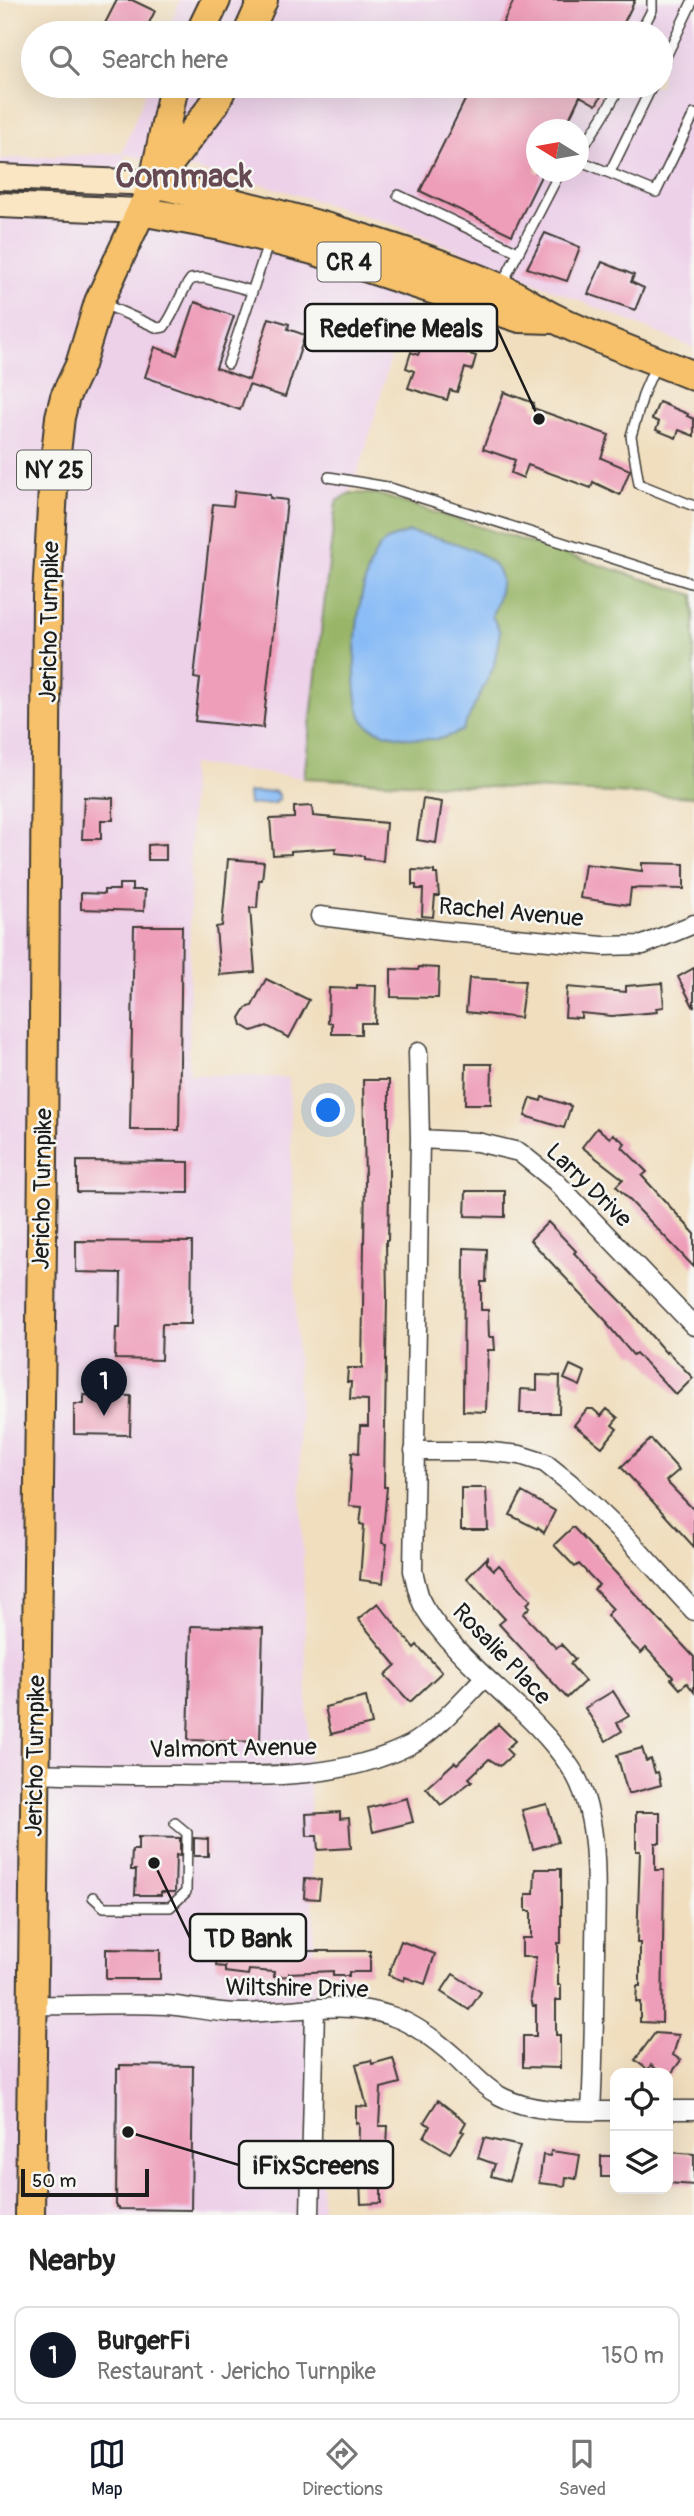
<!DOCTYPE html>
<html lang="en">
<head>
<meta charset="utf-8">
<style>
	:root { --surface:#fff; --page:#f6f6f6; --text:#222; --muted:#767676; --line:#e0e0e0; --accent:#111827 }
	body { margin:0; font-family:Pangolin,sans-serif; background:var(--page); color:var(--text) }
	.controls { position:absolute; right:21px; bottom:21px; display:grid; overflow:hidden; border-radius:14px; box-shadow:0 7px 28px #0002 }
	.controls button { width:63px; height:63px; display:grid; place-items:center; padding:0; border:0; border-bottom:2px solid var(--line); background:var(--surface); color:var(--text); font:35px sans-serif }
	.compass { position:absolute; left:526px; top:119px; width:63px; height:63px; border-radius:50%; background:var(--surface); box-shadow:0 7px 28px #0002; rotate:281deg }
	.scale { position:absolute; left:21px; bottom:18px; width:128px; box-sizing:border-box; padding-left:7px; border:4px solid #1c1c1c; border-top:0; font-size:19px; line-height:24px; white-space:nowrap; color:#1c1c1c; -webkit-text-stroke:5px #f6f6f2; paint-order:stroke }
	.you { position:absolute; left:329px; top:1111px; width:24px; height:24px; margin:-18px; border:5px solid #fff; border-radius:50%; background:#1a73e8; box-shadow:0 0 0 10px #1a73e833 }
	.badge { display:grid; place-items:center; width:46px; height:46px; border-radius:50%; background:var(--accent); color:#fff; font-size:23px; font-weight:700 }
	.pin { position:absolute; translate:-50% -58px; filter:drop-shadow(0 2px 4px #0008) }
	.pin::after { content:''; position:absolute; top:37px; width:24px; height:21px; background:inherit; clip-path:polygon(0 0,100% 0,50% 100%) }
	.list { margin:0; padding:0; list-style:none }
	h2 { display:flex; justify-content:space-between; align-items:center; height:91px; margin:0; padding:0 28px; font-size:30px }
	h2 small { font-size:23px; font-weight:400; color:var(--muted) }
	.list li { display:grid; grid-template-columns:46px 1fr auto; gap:21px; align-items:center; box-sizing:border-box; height:98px; margin:0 14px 14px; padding:0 14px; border:2px solid var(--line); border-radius:14px }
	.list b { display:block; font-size:26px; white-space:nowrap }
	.list p { margin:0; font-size:23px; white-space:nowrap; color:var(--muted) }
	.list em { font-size:23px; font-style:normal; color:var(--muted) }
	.icon { flex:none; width:38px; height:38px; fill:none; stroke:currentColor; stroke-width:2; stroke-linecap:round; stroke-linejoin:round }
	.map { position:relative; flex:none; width:694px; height:2215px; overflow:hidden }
	.search { position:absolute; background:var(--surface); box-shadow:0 7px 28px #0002; left:21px; right:21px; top:21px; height:77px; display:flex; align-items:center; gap:18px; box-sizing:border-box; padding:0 24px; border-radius:38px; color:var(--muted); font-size:26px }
	.sheet { height:203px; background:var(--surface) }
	nav { display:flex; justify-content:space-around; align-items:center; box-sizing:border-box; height:98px; border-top:2px solid var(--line); background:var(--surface); font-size:19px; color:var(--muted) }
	nav a { display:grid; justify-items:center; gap:4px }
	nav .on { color:var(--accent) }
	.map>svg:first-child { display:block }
</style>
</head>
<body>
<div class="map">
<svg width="694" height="2215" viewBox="0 0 694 2215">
	<rect width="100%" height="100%" fill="#f6f6f2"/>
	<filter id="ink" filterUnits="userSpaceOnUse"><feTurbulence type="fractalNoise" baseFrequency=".0143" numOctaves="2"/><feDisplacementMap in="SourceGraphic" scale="14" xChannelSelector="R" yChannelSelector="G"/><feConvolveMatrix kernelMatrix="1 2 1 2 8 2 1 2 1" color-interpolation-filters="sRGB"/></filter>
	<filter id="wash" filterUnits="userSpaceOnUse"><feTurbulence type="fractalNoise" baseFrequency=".00686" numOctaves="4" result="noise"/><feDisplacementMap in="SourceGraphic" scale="28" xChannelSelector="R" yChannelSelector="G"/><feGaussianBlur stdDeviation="1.57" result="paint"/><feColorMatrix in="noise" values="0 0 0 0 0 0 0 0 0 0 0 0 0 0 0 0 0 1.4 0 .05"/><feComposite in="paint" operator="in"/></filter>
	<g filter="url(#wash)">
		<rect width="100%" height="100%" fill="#f0debe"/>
		<path fill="#edd1e9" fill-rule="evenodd" d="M180 0H694V348L404 228 268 186 123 154 157 214 408 294 366 448 350 493 336 502 304 778 191 764 189 1074 289 1078 322 2215H0V159L122 153 148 86H661V33H167ZM536 130H578V172H536Z"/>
		<path fill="#98b568" stroke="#5a6842" stroke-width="2" d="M350 493 377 494 694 595V797L304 778 336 502Z"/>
		<path fill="#88bbf6" stroke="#526c89" stroke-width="2" d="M409 532C435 536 497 550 501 579 503 590 495 606 492 616L500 632 494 666 462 731C455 733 448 737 442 738 423 742 370 736 362 718 347 686 356 564 385 542 391 537 402 535 409 532Z
			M276 791V794H279V800H276V803L249 805 248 793Z"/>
		<g id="blocks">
			<path fill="#ee9eb9" d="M117 0H132L155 11 144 33H100Z
				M514 0H635L619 33H498Z
				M472 86H607L596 105 580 96 564 130H536V172H543L512 235 420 191Z
				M545 233 580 247 567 281 527 268Z
				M602 262 634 275 631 282 644 288 635 310 588 294Z
				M195 302 234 316 216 368 249 380 269 318 289 324 288 329 305 335 285 397 249 385 240 410 145 377 155 347 177 355Z
				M443 334 469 343 466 353 476 356 472 370 465 368 457 392 450 390 447 400 408 388 414 371 406 368 411 352 418 355 424 339 440 345Z
				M504 392 534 403 533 408 609 435 601 458 630 470 620 495 593 482 591 488 528 465 523 478 511 473 515 460 483 449Z
				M659 402 688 414 687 416 694 419V436L679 430 676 438 656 430 659 422 652 419Z
				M235 491 270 495V498L287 500 263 728 195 721 200 679 194 678 213 504 233 506Z
				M84 797 113 798V820H101V839H82Z
				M423 799 442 802 436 843 417 840Z
				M312 806 313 816 386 823 383 861 364 859V856L335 853 336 848 291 851V854L273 855 270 819 294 818V807Z
				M166 844V860H148V845Z
				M228 859 264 862 262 880H259L257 908H250L255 972 220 975 216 927 222 926Z
				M642 863 684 864V889L631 888 629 905 580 898 585 864 642 871Z
				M412 870 434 871V874H437L439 896H435L433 917 422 916 423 889H416V885H412Z
				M119 884H132V890H145L144 911 81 909V893L104 894V890H119Z
				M134 926H182L179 1130H130Z
				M419 967 439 968 438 998 391 997V969L418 970Z
				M694 968V1008L678 977Z
				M469 978 525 981 520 1018 466 1012Z
				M266 979 309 1000 289 1038 267 1026 252 1031 242 1025 240 1018 246 1008 252 1006Z
				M662 983 664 1007 656 1008 657 1012 612 1016 581 1013V1018L565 1017 567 987 626 992V986Z
				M357 985 376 986 375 1023H361V1034H332V1023H328L329 988 357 989Z
				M466 1064H492L491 1104H465Z
				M363 1080H389V1196L388 1240H386L387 1297 384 1487H387L382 1543 387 1544 383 1583 360 1580 364 1525 360 1524 362 1507 349 1506 352 1452 359 1453 360 1426H368V1400L350 1399 351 1382H347L348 1368H362L365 1180Z
				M542 1097 571 1106 564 1128 525 1116 531 1098 541 1101Z
				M597 1128 610 1138 613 1134 625 1143 622 1147 647 1172 642 1176 694 1233V1267L616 1186 623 1179 582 1147Z
				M77 1161 189 1162V1193L77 1192Z
				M466 1191H505V1217L465 1216Z
				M548 1222 576 1251 574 1253 623 1303 666 1353 667 1351 693 1378 676 1395 636 1353 633 1355 607 1324 608 1323 530 1240Z
				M76 1241 192 1242 191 1324H162L161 1360 115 1359 116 1328H120L121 1273 76 1272Z
				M464 1248 487 1249 486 1282H481V1310H488L489 1337H494L495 1350H488L486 1412 463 1411Z
				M570 1365 585 1372 580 1386 564 1379Z
				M537 1375 560 1376 559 1413H520L521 1389 537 1390Z
				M84 1395 131 1396 130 1435 74 1434V1404H84Z
				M587 1409H593L601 1416 607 1409 618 1418 612 1425 617 1429 602 1447 574 1425Z
				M651 1439 679 1470 666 1481 694 1510V1547L621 1467Z
				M461 1488H486L488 1530H461Z
				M522 1492 555 1511 544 1533 538 1527 537 1529 510 1515Z
				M573 1527 694 1657V1692L687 1683 680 1689 671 1679 673 1677 646 1648 641 1653 631 1643 607 1615 613 1609 594 1589 599 1585 579 1564 575 1567 554 1545Z
				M487 1558V1563L494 1570 499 1565 531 1600 527 1604 530 1607 523 1614 556 1648 561 1644 575 1659 570 1664 585 1681 567 1698 499 1624 505 1619 467 1578Z
				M378 1603 414 1648 417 1645 442 1672 410 1702 385 1675 396 1665 358 1619Z
				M191 1626 263 1628 260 1742 188 1740Z
				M613 1691 629 1716 617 1723 622 1731 606 1741 585 1708Z
				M366 1697 372 1724 331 1734 325 1707Z
				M498 1724 515 1741 506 1749 512 1755 500 1766 489 1759 469 1778 472 1781 441 1805 426 1788 455 1762 457 1764Z
				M642 1748 646 1761 651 1759 655 1773 658 1772 661 1785 628 1794 617 1755Z
				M407 1798 413 1822 373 1832 368 1808Z
				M547 1804 558 1842 533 1849 522 1810Z
				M340 1812V1819L349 1818 351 1848 318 1850 317 1836H307L306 1814Z
				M636 1812H660V1843H655V1870H664L662 2023 640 2022V2002H636L637 1986H640V1943H637L640 1851H636Z
				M138 1837 180 1838V1856L176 1855 175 1892H161V1895H135L136 1870H131L132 1850H138Z
				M194 1838 208 1839V1856H194Z
				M535 1869H561V1943H558V1985H561V2000H556V2035H560V2068L523 2067V2036H536V2006H533L531 1999 536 1957H522V1938H531V1911H526V1894H534Z
				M305 1879 321 1880 319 1899 304 1898Z
				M401 1941 435 1954 425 1984 405 1977 404 1981 388 1975Z
				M226 1944 251 1946 250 1954 308 1951H370V1972H349V1976H333V1971L289 1973V1976L274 1977V1972L249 1970 248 1975 225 1972V1967L216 1966 217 1950 226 1951Z
				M106 1949 160 1950V1979H106Z
				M453 1974 481 1992 469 2010 441 1992Z
				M655 2033 679 2035 673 2055 681 2060 668 2078V2073H662L651 2065 648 2070 635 2060Z
				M393 2058 400 2083 381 2088 379 2126H388L386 2167H389L390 2187H381V2203L361 2204 360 2180H358L359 2123H356V2106L367 2107 356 2064 371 2060 372 2064Z
				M120 2065 193 2066 191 2210 119 2209V2207H116L117 2069H120Z
				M438 2100 466 2122 461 2131 464 2132 450 2153 424 2137 430 2126 424 2122Z
				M484 2138 520 2146 509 2181 491 2176 495 2164 478 2158Z
				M551 2151 580 2155 576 2179 566 2177 565 2186 539 2183 543 2155 550 2156Z
				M668 2152 694 2154V2185L668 2183Z
				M601 2156H615V2177H601Z"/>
		</g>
	</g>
	<g filter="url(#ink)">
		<use href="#blocks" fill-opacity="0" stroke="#3c3934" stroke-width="2"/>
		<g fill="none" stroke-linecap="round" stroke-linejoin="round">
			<defs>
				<path id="lane" d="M640 33 652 10V0
					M661 67 693 0
					M578 156C592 132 608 111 620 86
					M578 160 656 192 694 114
					M610 172 652 86
					M398 195 518 252
					M501 286 560 172
					M104 304 158 328 164 327C176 312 179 294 191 279L204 278 252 291
					M228 364 269 241
					M656 364 644 392 631 436 639 484 694 506
					M329 477 387 487 694 584
					M93 1897 104 1907H170L186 1892 187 1833 175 1823"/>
				<path id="street" d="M320 916 441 931 603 946 643 945 694 924
					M418 1052 420 1139 413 1571C416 1582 418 1597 424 1607 462 1669 531 1707 571 1768 603 1816 595 1895 595 1951 594 2004 594 2057 591 2111
					M420 1139 477 1142 519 1152 555 1181 694 1326
					M414 1451H482L520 1455 545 1463 570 1483 628 1539 694 1611
					M35 1773C83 1775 131 1775 179 1775 257 1776 339 1781 410 1745 435 1732 465 1697 485 1677
					M32 2005C76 2006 121 2003 166 2005 192 2007 218 2014 245 2013 292 2012 343 2000 388 2015 412 2022 437 2041 456 2058 470 2071 482 2086 500 2096 533 2114 579 2111 615 2111
					M668 2110H694
					M310 2215 315 2009"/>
				<path id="secondary" d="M0 177 154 183
					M0 205 141 211"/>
				<path id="primary" d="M200 33 216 0
					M248 33 263 0
					M155 176 174 86
					M154 183C271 212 389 240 500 288 520 296 537 310 556 319 600 341 648 357 694 376
					M141 211 221 226 313 250 520 318 553 319
					M30 2215 43 1160 47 597 54 471 60 417 65 397 80 365 99 302 154 183 215 103 223 86"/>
			</defs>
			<use href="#lane" stroke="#3c3934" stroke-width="12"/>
			<use href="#street" stroke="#3c3934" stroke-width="21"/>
			<use href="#secondary" stroke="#3c3934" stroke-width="28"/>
			<use href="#primary" stroke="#3c3934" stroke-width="32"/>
			<use href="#lane" stroke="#fff" stroke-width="9"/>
			<use href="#street" stroke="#fff" stroke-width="18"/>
			<use href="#secondary" stroke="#fbe6c4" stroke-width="24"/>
			<use href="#primary" stroke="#f6c16b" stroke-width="28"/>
		</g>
	</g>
	<g text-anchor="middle" stroke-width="5" stroke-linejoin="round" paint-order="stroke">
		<g fill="#f6f6f2" stroke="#5d5d5c" stroke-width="2">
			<rect x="317.5" y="242.5" width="63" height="39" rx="5"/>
			<rect x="17" y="450.5" width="74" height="39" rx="5"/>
		</g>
		<g font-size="23" font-weight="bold" fill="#1c1c1c">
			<text x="349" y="270">CR 4</text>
			<text x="54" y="478">NY 25</text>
		</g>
		<g font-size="24" fill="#1c1c1c" stroke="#f6f6f2">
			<text transform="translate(49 622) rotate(-89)" y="8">Jericho Turnpike</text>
			<text transform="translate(511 912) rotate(5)" y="8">Rachel Avenue</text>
			<text transform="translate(589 1185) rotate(44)" y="8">Larry Drive</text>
			<text transform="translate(42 1189) rotate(-89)" y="8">Jericho Turnpike</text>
			<text transform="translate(502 1654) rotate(46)" y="8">Rosalie Place</text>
			<text transform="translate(233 1748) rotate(-1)" y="8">Valmont Avenue</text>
			<text transform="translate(35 1756) rotate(-89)" y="8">Jericho Turnpike</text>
			<text transform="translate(297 1988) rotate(1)" y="8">Wiltshire Drive</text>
		</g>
		<g font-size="32" font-weight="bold" fill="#664a53" stroke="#f6f6f2">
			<text x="184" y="187">Commack</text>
		</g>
	</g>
	<path fill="none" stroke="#1c1c1c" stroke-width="2.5" d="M539 419L497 328M154 1863L190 1938M128 2132L239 2165"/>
	<g fill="#1c1c1c" stroke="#f6f6f2" stroke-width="2.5">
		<circle cx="539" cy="419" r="7"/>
		<circle cx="154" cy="1863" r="7"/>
		<circle cx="128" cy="2132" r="7"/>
	</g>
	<g fill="#f6f6f2" stroke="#1c1c1c" stroke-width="2.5">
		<rect x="305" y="304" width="192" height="47" rx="7"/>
		<rect x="190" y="1914" width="116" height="47" rx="7"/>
		<rect x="239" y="2141" width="154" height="47" rx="7"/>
	</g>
	<g font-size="26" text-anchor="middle" font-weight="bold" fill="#1c1c1c">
		<text x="401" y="337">Redefine Meals</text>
		<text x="248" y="1947">TD Bank</text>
		<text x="316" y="2174">iFixScreens</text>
	</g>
</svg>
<div class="controls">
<button><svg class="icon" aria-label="locate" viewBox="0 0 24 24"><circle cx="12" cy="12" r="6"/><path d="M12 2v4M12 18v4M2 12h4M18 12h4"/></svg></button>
<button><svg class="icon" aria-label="layers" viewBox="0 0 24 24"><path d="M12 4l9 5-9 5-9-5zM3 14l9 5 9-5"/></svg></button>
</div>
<svg class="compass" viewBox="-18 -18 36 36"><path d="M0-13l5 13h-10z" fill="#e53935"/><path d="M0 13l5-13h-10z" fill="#767676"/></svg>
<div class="scale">50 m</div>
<div class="you"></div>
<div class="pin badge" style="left:104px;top:1416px">1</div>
<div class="search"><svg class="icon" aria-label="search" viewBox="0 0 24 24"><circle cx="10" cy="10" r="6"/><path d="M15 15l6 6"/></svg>Search here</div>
</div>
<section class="sheet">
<h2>Nearby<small></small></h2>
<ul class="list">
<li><span class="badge">1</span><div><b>BurgerFi</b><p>Restaurant · Jericho Turnpike</p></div><em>150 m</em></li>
</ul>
</section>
<nav>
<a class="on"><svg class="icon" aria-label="map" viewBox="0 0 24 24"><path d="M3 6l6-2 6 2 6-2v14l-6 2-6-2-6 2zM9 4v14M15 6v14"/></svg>Map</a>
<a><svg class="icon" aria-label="directions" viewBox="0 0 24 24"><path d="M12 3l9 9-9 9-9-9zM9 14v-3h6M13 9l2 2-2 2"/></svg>Directions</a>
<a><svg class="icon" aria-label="saved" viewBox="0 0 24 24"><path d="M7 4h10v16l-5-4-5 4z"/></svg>Saved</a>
</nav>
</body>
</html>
